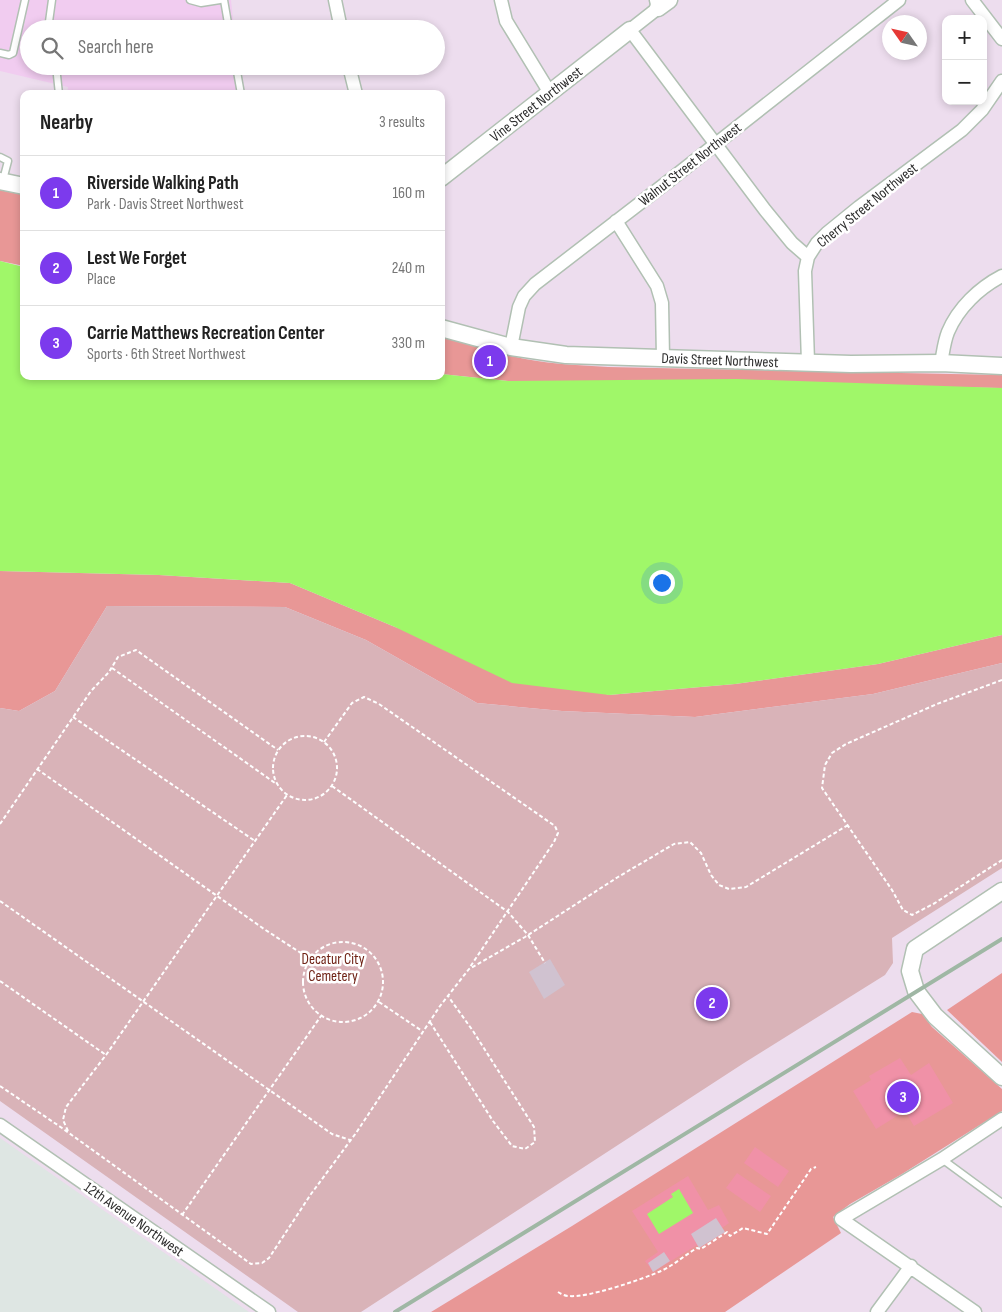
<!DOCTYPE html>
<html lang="en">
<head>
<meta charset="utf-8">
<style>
	:root { --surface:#fff; --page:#f2f2f2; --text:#222; --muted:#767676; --line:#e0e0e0; --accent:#7c3aed }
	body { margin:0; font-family:"Sofia Sans Condensed",sans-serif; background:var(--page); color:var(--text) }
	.controls { position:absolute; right:15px; top:15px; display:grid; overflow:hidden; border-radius:10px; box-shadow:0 2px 8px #0003 }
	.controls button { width:45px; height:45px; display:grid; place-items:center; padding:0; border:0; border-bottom:1px solid var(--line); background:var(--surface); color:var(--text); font:25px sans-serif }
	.compass { position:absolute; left:882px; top:15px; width:45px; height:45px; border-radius:50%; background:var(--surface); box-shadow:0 2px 8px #0003; rotate:304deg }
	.you { position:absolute; left:661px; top:582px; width:18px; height:18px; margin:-12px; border:4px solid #fff; border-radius:50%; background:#1a73e8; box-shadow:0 0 0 8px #1a73e833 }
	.badge { display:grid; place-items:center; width:32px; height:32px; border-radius:50%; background:var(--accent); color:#fff; font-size:16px; font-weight:700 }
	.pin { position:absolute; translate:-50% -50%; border:2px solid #fff; box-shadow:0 1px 5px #0006 }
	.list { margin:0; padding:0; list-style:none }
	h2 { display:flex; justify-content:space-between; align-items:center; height:65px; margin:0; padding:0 20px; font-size:21px }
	h2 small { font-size:16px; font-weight:400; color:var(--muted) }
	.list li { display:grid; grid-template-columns:32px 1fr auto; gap:15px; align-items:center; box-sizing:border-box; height:75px; padding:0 20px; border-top:1px solid var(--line) }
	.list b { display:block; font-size:19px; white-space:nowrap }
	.list p { margin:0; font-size:16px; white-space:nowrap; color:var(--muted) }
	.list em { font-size:16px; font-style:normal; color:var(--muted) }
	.icon { flex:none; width:28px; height:28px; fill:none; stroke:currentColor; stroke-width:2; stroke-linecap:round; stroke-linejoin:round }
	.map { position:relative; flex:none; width:1002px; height:1312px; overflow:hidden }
	.search { position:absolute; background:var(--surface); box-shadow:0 2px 8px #0003; left:20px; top:20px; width:425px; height:55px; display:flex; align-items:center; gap:12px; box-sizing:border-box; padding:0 18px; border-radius:28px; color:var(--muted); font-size:19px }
	.panel { position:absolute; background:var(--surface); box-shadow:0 2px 8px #0003; left:20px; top:90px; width:425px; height:290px; border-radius:10px }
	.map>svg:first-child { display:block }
</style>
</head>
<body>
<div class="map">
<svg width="1002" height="1312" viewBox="0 0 1002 1312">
	<rect width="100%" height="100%" fill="#edddee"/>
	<path fill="#dee6e3" d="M0 1138 249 1312H0Z"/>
	<path fill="#f1ccf0" d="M0 0H231L234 29H29V66H239L242 94H67L68 87 0 71Z"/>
	<path fill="#e89796" d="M0 190 24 195V266L0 261Z
		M441 335C465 343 488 351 512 356 543 364 576 365 608 367L1002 375V388L508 381 441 374Z
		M0 571 159 575 290 583 395 627 609 695 735 684 878 664 1002 635V663L873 694 695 717 562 711 477 703 366 640 285 607 107 606 55 691 19 711 0 708Z
		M1002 973V1062L947 1010Z
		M912 1012 922 1014 932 1027 1002 1089V1111L902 1174 850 1204 833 1217 841 1233 725 1312H431L572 1226Z"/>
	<path fill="#d9b3b8" d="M107 606 285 607 366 640 477 703 562 711 695 717 873 694 1002 663V868L892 938 893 963 885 975 744 1063 361 1312H298L0 1101V708L19 711 55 691Z"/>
	<path fill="#f091a7" d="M900 1058 911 1075 929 1063 953 1103 914 1126 905 1111 876 1129 853 1091 871 1080 869 1076Z
		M755 1147 789 1171 778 1187 744 1163Z
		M737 1173 771 1196 760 1212 726 1188Z
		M688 1176 708 1210 719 1205 729 1223 722 1228 725 1232 699 1248 697 1245 653 1272 645 1261 658 1252 632 1211Z"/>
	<path fill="#a0f769" d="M0 261 24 267V376H441V374L508 381 737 379 1002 388V635L878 664 735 684 609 695 512 683 395 627 290 583 159 575 0 571Z
		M679 1189 693 1213 659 1234 647 1214 673 1197 671 1194Z"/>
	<path fill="#d0c2d0" d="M550 959 565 985 544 999 529 972Z
		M716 1218 725 1232 699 1248 691 1234Z
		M664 1252 670 1261 653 1272 648 1263Z"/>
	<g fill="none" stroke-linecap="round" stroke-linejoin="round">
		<defs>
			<path id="service" d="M190 0 201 3 220 0
				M224 0 229 29
				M48 29 52 0
				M0 53 9 55 13 53 25 0
				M56 66 59 94
				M236 66 241 94
				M0 157 8 161 3 180
				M942 1159 1002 1203"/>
			<path id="minor" d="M335 0 341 29
				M501 0 506 21 550 93
				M656 0 658 8 630 30 765 210 792 243 808 257
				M972 0 1002 39
				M349 66 356 94
				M616 221 657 286 662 303 663 358
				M511 347 519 307 524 296 535 284 670 180 899 0
				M808 362 805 271 808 257 817 243 827 233 859 207 962 130 982 110 1002 81
				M941 363C943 353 944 342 948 332 958 308 979 288 1002 276
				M0 1125 269 1312
				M877 1312 911 1266
				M975 1312 841 1219 942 1159 1002 1119"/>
			<path id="tertiary" d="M658 8 669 0
				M441 178 630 30
				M0 181 24 186
				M441 328 511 347 566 355 851 364 941 363 1002 366
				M1002 891 915 949 910 971 916 991 935 1016 1002 1077"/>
		</defs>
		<use href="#service" stroke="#b1c0b3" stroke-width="9"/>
		<use href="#minor" stroke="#b1c0b3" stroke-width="15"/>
		<use href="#tertiary" stroke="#b1c0b3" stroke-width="19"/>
		<path stroke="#fff" stroke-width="2" stroke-dasharray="4 2.5" stroke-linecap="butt" d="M112 668 275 783
			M1002 680 937 704 846 744 832 753 825 765 822 788 892 890 903 910 912 915 935 903 1002 860
			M73 717 255 841
			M273 768a32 32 0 1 1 64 0a32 32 0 1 1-64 0Z
			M324 742 352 703 364 697 379 704 555 826 558 833 554 842 470 967
			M37 769 264 929 310 959
			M332 786 508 912 528 935 545 963
			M0 824 91 691 109 672 118 657 136 650 278 750
			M0 901 332 1134 350 1140
			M303 982a40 40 0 1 1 80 0a40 40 0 1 1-80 0Z
			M0 981 106 1055
			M379 1002 422 1031
			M430 1022 493 1121 512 1146 525 1149 535 1142 534 1127 473 1031 448 996
			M0 1086 62 1128 251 1264 262 1263 269 1258 311 1194 356 1133 440 1006 469 969 525 937 618 877 674 844 690 842 701 853 711 875 719 885 729 889 746 887 848 825
			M68 1131 63 1120 66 1107 106 1055 287 795
			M182 1215 321 1016
			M558 1292C561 1294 565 1296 569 1296 588 1298 643 1279 661 1271 674 1265 685 1255 697 1248L701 1249 727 1232 730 1236 743 1228 767 1234 811 1169 816 1167"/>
		<use href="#service" stroke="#fff" stroke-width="6"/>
		<use href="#minor" stroke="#fff" stroke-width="12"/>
		<use href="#tertiary" stroke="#fff" stroke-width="16"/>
		<path stroke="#9fb7a4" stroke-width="4" d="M395 1312 1002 939"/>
	</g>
	<g text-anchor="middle" stroke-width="5" stroke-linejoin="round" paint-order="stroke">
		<g font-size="15" fill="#2c2c2c" stroke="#fff">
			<text transform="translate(536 104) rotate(-38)" y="5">Vine Street Northwest</text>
			<text transform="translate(690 164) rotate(-38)" y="5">Walnut Street Northwest</text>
			<text transform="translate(867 205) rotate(-39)" y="5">Cherry Street Northwest</text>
			<text transform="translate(720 360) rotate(2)" y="5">Davis Street Northwest</text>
			<text transform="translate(134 1219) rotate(35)" y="5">12th Avenue Northwest</text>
		</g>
		<g font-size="15" fill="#6f2215" stroke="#fff">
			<text x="333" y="964">Decatur City<tspan x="333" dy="17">Cemetery</tspan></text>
		</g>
	</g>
</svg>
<div class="controls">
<button>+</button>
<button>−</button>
</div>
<svg class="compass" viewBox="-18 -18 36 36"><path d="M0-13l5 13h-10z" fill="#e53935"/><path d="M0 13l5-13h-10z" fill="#767676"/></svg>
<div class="you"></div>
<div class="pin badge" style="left:490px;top:361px">1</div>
<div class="pin badge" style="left:712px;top:1003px">2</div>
<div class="pin badge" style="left:903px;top:1097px">3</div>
<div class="search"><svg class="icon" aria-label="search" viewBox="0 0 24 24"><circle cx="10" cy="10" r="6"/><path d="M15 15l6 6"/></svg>Search here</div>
<section class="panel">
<h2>Nearby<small>3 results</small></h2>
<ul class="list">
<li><span class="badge">1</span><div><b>Riverside Walking Path</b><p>Park · Davis Street Northwest</p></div><em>160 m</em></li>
<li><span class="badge">2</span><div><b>Lest We Forget</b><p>Place</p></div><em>240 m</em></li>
<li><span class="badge">3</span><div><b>Carrie Matthews Recreation Center</b><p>Sports · 6th Street Northwest</p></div><em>330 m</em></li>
</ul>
</section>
</div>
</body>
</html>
